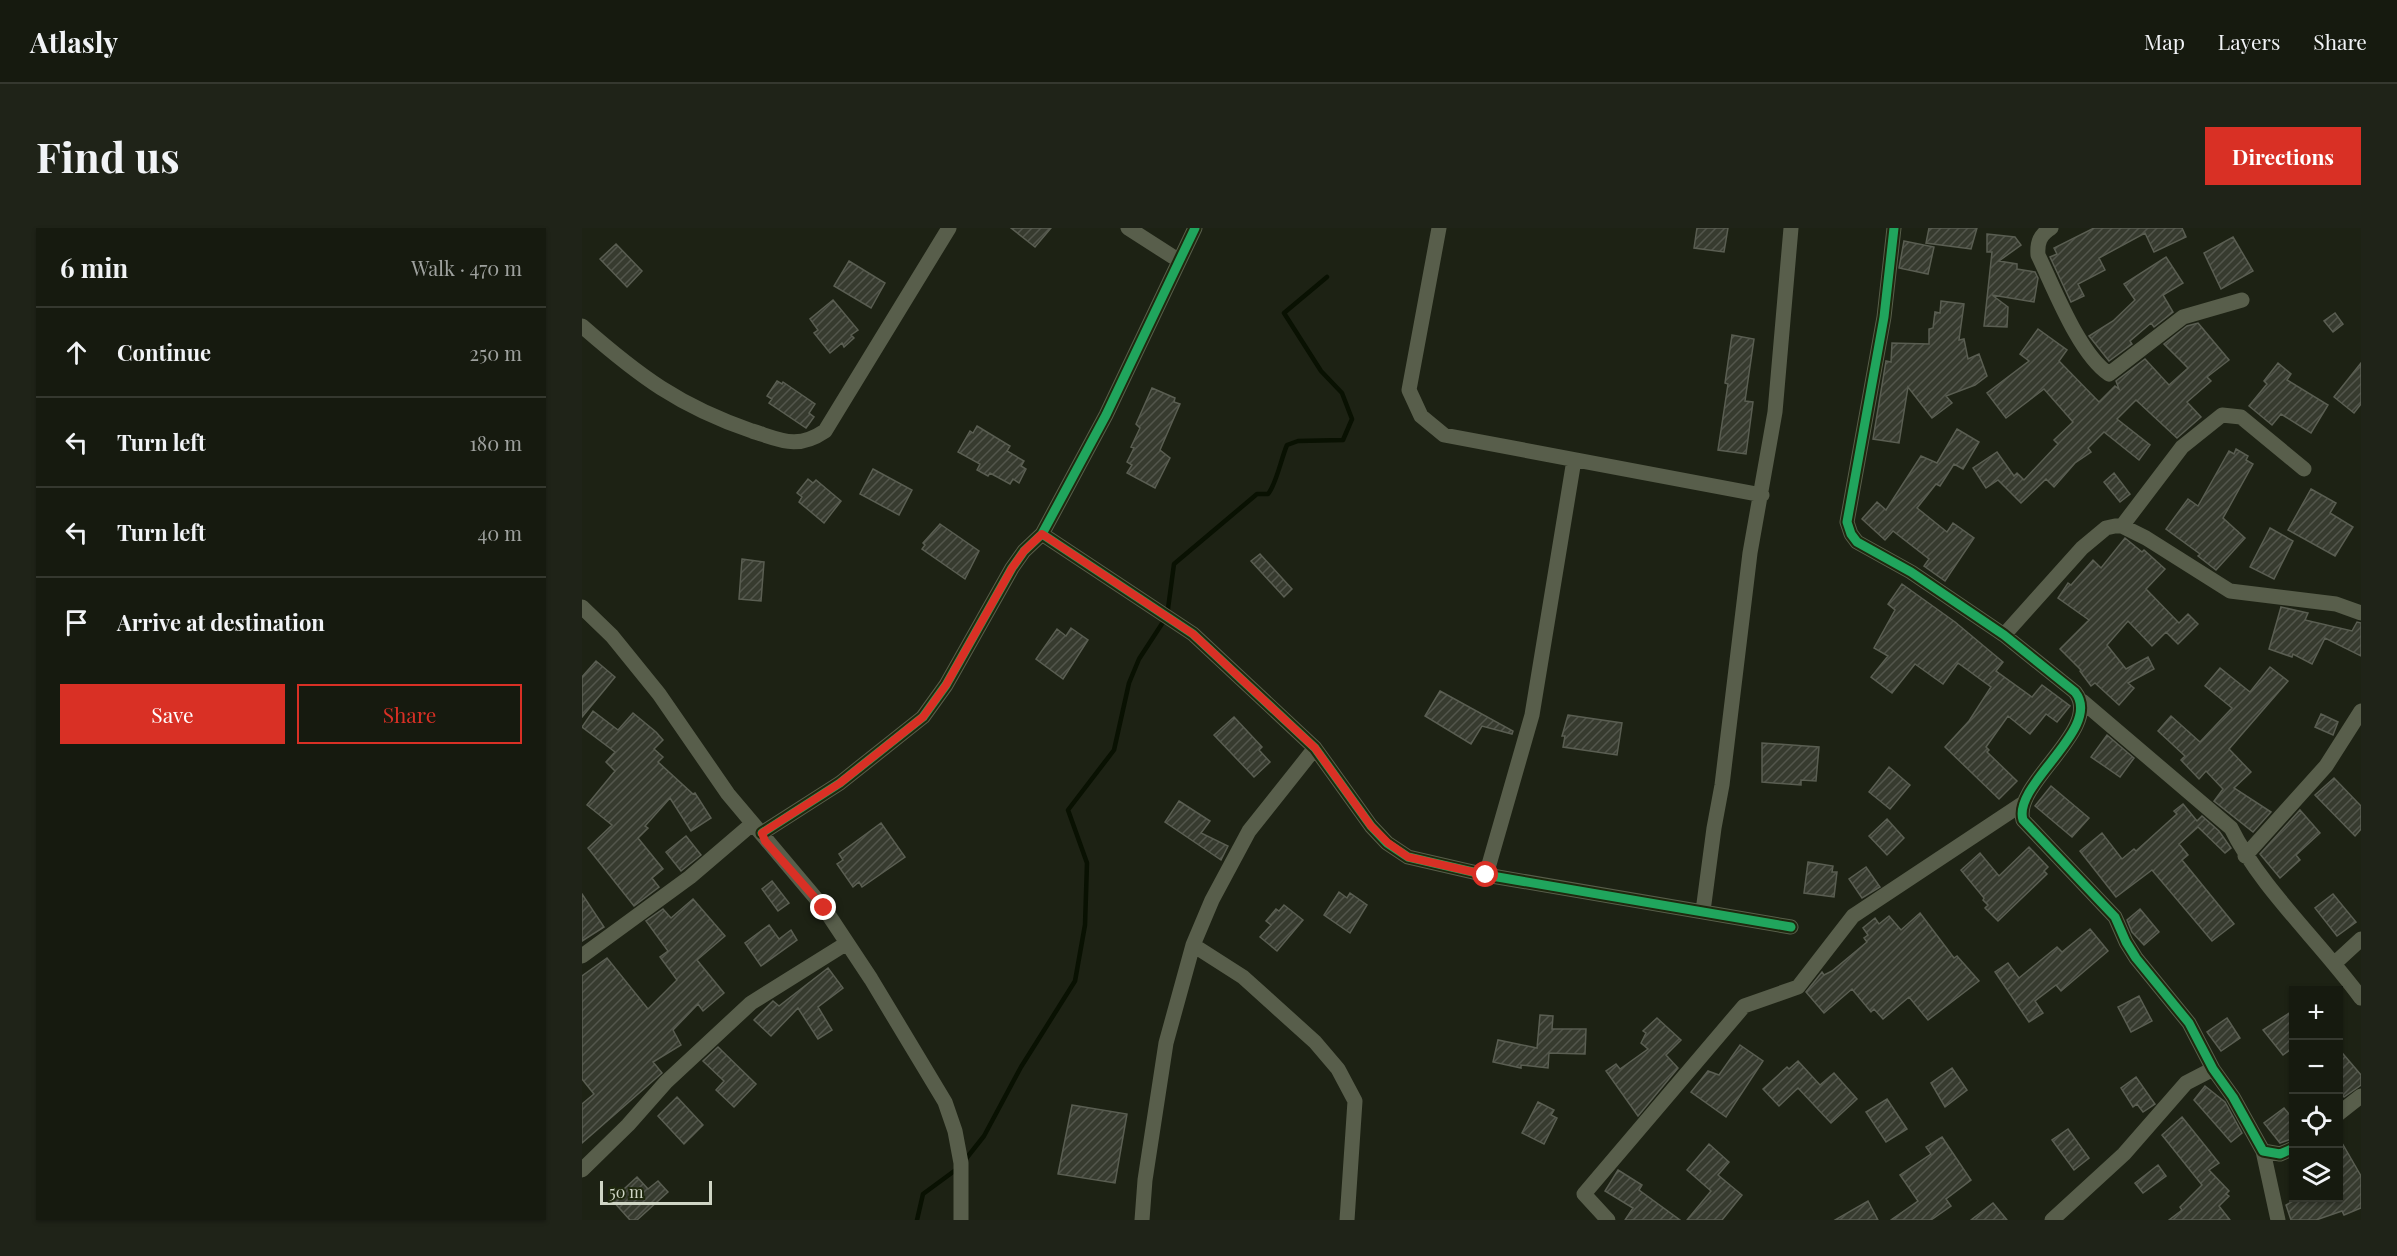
<!DOCTYPE html>
<html lang="en">
<head>
<meta charset="utf-8">
<style>
	:root { --surface:#161a0f; --page:#1f2318; --text:#f1f3f6; --muted:#9ea19e; --line:#35382f; --accent:#d93025 }
	body { margin:0; font-family:"Playfair Display",serif; background:var(--page); color:var(--text) }
	.controls { position:absolute; right:18px; bottom:18px; display:grid; overflow:hidden; border-radius:0px; box-shadow:0 2px 4px #0004 }
	.controls button { width:54px; height:54px; display:grid; place-items:center; padding:0; border:0; border-bottom:2px solid var(--line); background:var(--surface); color:var(--text); font:30px sans-serif }
	.scale { position:absolute; left:18px; bottom:15px; width:112px; box-sizing:border-box; padding-left:6px; border:3px solid #cfd5c5; border-top:0; font-size:16px; line-height:21px; white-space:nowrap; color:#cfd5c5; -webkit-text-stroke:4px #1f280e; paint-order:stroke }
	.stop { position:absolute; width:18px; height:18px; margin:-14px; border:4px solid #d93025; border-radius:50%; background:#fff }
	.stop.end { background:#d93025; border-color:#fff; box-shadow:0 2px 6px #0008 }
	.list { margin:0; padding:0; list-style:none }
	h2 { display:flex; justify-content:space-between; align-items:center; height:78px; margin:0; padding:0 24px; font-size:26px }
	h2 small { font-size:20px; font-weight:400; color:var(--muted) }
	.list li { display:grid; grid-template-columns:39px 1fr auto; gap:18px; align-items:center; box-sizing:border-box; height:90px; padding:0 24px; border-top:2px solid var(--line) }
	.list b { display:block; font-size:22px; white-space:nowrap }
	.list em { font-size:20px; font-style:normal; color:var(--muted) }
	.actions { display:flex; gap:12px; padding:18px 24px }
	.actions a { flex:1; padding:14px 0; border:2px solid var(--accent); border-radius:0px; text-align:center; font-size:21px; color:var(--accent) }
	.actions .main { background:var(--accent); color:#fff }
	.icon { flex:none; width:33px; height:33px; fill:none; stroke:currentColor; stroke-width:2; stroke-linecap:round; stroke-linejoin:round }
	.map { position:relative; flex:none; width:1779px; height:992px; overflow:hidden; border-radius:0px }
	header { display:flex; align-items:center; gap:36px; box-sizing:border-box; height:84px; padding:0 30px; background:var(--surface); border-bottom:2px solid var(--line) }
	header strong { font-size:28px }
	nav { display:flex; gap:33px; margin-inline-start:auto; font-size:21px }
	.intro { display:flex; align-items:center; justify-content:space-between; box-sizing:border-box; height:144px; padding:0 36px }
	h1 { margin:0; font-size:42px }
	.button { padding:15px 27px; border-radius:0px; background:var(--accent); color:#fff; font-size:21px; font-weight:700 }
	main { display:flex; gap:36px; padding:0 36px }
	aside { flex:1; background:var(--surface); border-radius:0px; box-shadow:0 2px 4px #0004 }
	.map>svg:first-child { display:block }
</style>
</head>
<body>
<header>
<strong>Atlasly</strong>
<nav><a>Map</a><a>Layers</a><a>Share</a></nav>
</header>
<div class="intro"><h1>Find us</h1><a class="button">Directions</a></div>
<main>
<aside>
<h2>6 min<small>Walk · 470 m</small></h2>
<ul class="list">
<li><svg class="icon" aria-label="ahead" viewBox="0 0 24 24"><path d="M12 20V5M6 11l6-6 6 6"/></svg><div><b>Continue</b></div><em>250 m</em></li>
<li><svg class="icon" aria-label="left" viewBox="0 0 24 24"><path d="M17 20v-9H6M10 6l-5 5 5 5"/></svg><div><b>Turn left</b></div><em>180 m</em></li>
<li><svg class="icon" aria-label="left" viewBox="0 0 24 24"><path d="M17 20v-9H6M10 6l-5 5 5 5"/></svg><div><b>Turn left</b></div><em>40 m</em></li>
<li><svg class="icon" aria-label="arrive" viewBox="0 0 24 24"><path d="M6 21V4h12l-3 4 3 4H6"/></svg><div><b>Arrive at destination</b></div></li>
</ul>
<div class="actions"><a class="main">Save</a><a>Share</a></div>
</aside>
<div class="map">
<svg width="1779" height="992" viewBox="0 0 1779 992">
	<defs>
		<pattern id="building-hatch" width="6" height="6" patternUnits="userSpaceOnUse" patternTransform="scale(1.5)"><rect width="6" height="6" fill="#373b2f"/><path d="M-1 1l2-2M0 6l6-6M5 7l2-2" fill="none" stroke="#53564c"/></pattern>
	</defs>
	<rect width="100%" height="100%" fill="#1d2214"/>
	<g fill="none" stroke-linecap="round" stroke-linejoin="round">
		<path stroke="#091102" stroke-width="4.5" d="M383 932 402 908 439 839 493 753 503 697 505 635 486 582 532 522 547 455 557 431 585 388 592 336 675 266H686C694 257 699 231 705 217L716 213 761 212 770 191 760 165 739 143 702 85 745 49
			M335 992 341 966 375 941"/>
	</g>
	<path fill="url(#building-hatch)" stroke="#5a5e52" stroke-width="1.5" d="M429 0H469L453 19Z
		M1115 0H1146L1142 24 1112 20Z
		M1347 0H1395L1389 21 1344 15Z
		M1512 0H1600L1604 9 1572 24 1563 5 1517 30 1523 42 1496 56 1502 68 1489 74 1468 29 1475 26 1472 20Z
		M1405 6 1433 9 1439 17 1417 33 1435 36V41L1453 44 1456 50 1452 74 1410 67 1426 79 1425 99 1402 98 1410 24H1405Z
		M1651 9 1671 43 1639 61 1622 25Z
		M1322 13 1352 19 1346 46 1317 40Z
		M34 16 60 43 45 59 18 31Z
		M1584 29 1601 55 1581 67 1591 84 1572 99 1569 95 1548 113 1550 116 1527 133 1507 108 1531 93 1553 72 1542 56Z
		M267 33 303 55 289 80 252 58Z
		M251 72 276 102 269 107 272 110 262 119 260 115 248 125 232 105 236 102 228 91Z
		M1359 73 1382 76 1377 112 1382 111 1386 131 1397 126 1405 148 1393 157 1364 168 1370 175 1350 190 1326 159 1317 215 1291 211 1304 133 1309 134 1310 115 1347 116V101L1351 100 1353 84 1358 85Z
		M1753 85 1761 96 1751 104 1742 93Z
		M1616 95 1647 132 1625 149 1629 153 1605 174 1619 189 1595 210 1554 172 1535 191 1568 217 1557 232 1522 204 1506 220 1509 224 1493 235 1472 259 1464 251 1439 275 1416 252 1404 260 1391 240 1415 224 1432 248 1435 245 1442 252 1476 216 1472 212 1491 194 1462 161 1424 190 1405 165 1447 133 1438 126 1456 101 1485 122 1477 133 1517 174 1533 158 1537 161 1534 153 1563 131 1587 157 1606 140 1582 116 1605 98Z
		M1150 107 1172 111 1163 173 1171 174 1164 226 1136 222 1146 156 1143 155Z
		M1696 135 1709 146 1705 152 1746 177 1729 205 1699 186 1690 197 1667 178 1685 156 1682 153Z
		M1779 135V176L1772 185 1752 169Z
		M195 153 200 156 201 154 233 176 227 185 232 189 224 200 187 175 190 171 185 168Z
		M570 160 593 170 592 174 598 176 578 222 588 230 573 260 545 245 550 237 545 234 552 220 549 219 558 200 554 196Z
		M395 198 428 218 425 223 442 233 439 238 444 241 437 255 431 251 428 256 408 245 406 248 395 242 398 236 376 224 388 203 391 205Z
		M1375 201 1397 214 1381 241 1372 236 1358 258 1354 256 1335 280 1365 304 1371 295 1392 310 1363 353 1342 338 1347 331 1311 303 1303 312 1280 291 1295 274 1304 282 1339 228 1355 235Z
		M1654 221 1666 228 1664 232 1671 236 1641 290 1663 310 1634 342 1616 328 1618 326 1584 301 1606 271 1616 278 1647 223 1652 226Z
		M291 241 330 262 317 287 278 266Z
		M1532 245 1548 266 1538 274 1522 254Z
		M226 251 231 255 234 252 259 273 242 295 217 274 220 269 215 265Z
		M1729 261 1754 275 1748 285 1771 299 1753 328 1706 302Z
		M358 296 397 323 383 351 340 321 343 317 341 315Z
		M1688 300 1711 313 1692 351 1668 339Z
		M1543 310 1560 324 1562 322 1583 341 1564 361 1597 395 1606 386 1616 396 1596 416 1584 404 1570 418 1546 393 1525 417 1544 441 1566 429 1572 441 1546 455 1552 460 1537 477 1513 455 1509 458 1498 443 1499 442 1478 421 1507 392 1476 370 1486 355 1489 357 1511 332 1519 340Z
		M678 326 710 361 702 369 669 333Z
		M160 331 182 334 179 373 157 371Z
		M1320 356 1373 394 1421 434 1414 443 1450 469 1460 457 1488 478 1475 494 1464 486 1448 506 1426 488 1404 519 1407 522 1405 524 1435 553 1417 571 1363 519 1387 493 1409 459 1376 435 1361 456 1333 436 1310 465 1289 449 1306 428 1292 420 1313 382 1306 376Z
		M1699 379 1726 385 1723 392 1770 403 1775 394 1779 395V428L1743 410 1730 436 1711 426 1710 429 1687 421Z
		M489 400 506 412 481 451 454 431 475 401 484 408Z
		M14 433 33 449 0 489V449Z
		M1688 439 1706 453 1647 521 1669 544 1652 560 1689 584 1671 604 1632 573 1641 561 1624 543 1617 551 1599 532 1603 528 1576 503 1589 488 1618 514 1650 480 1623 458 1638 440 1668 464Z
		M858 463 931 503 930 506 900 498 889 516 843 488Z
		M11 483 36 502 51 485 74 504 81 512 72 521 81 529 76 534 111 566 113 565 129 590 109 603 88 570 63 598 66 600 56 610 81 641 70 650 77 659 52 678 6 620 30 597 5 577 33 543 24 534 33 524 0 499Z
		M1739 486 1756 494 1751 507 1733 499Z
		M986 487 1040 495 1035 527 981 519 983 508H980Z
		M652 489 680 519 677 522 688 534 672 549 632 507Z
		M1525 507 1552 530 1538 549 1509 529Z
		M1180 515 1237 519 1234 553 1219 552V557L1180 554Z
		M1307 539 1328 557 1308 581 1287 564Z
		M1752 550 1779 578V601L1773 608 1733 567Z
		M1469 558 1507 590 1490 609 1453 578Z
		M597 573 628 593 619 605 646 618 639 632 583 594Z
		M1601 576 1615 593 1620 588 1637 603 1649 620 1643 625 1616 599 1597 616 1606 627 1600 632 1652 696 1630 713 1570 642 1534 669 1498 623 1520 605 1540 631 1552 621 1554 623 1595 586 1592 583Z
		M1718 582 1738 605 1714 627 1718 632 1698 650 1678 626Z
		M1305 591 1322 610 1305 627 1287 608Z
		M299 595 323 629 280 659 277 654 271 659 255 636 261 632 257 626Z
		M104 608 119 627 99 643 84 624Z
		M1447 619 1466 639 1462 643 1465 646 1416 693 1403 680 1406 677 1401 672 1402 670 1379 642 1398 625 1417 648Z
		M1226 634 1251 638 1250 644H1255L1252 669 1222 665Z
		M1284 639 1298 659 1280 670 1267 651Z
		M190 653 207 675 196 683 180 661Z
		M757 664 765 670 768 665 785 677 768 705 742 687Z
		M0 666 22 699 0 713Z
		M1751 666 1774 694 1755 708 1733 680Z
		M111 671 143 708 115 732 142 765 121 783 116 776 91 802 99 817 71 834 80 845 0 915V876L12 866 0 851V748L25 730 66 781 95 752 78 729 86 723 64 693 81 681 89 690Z
		M702 677 721 692 695 723 678 709 689 697 684 693 694 681 697 683Z
		M1558 681 1577 704 1562 717 1550 704 1545 692Z
		M1338 685 1372 730 1375 728 1397 753 1346 792 1327 769 1301 791 1292 781 1289 784 1270 761 1242 785 1224 764 1240 744 1242 747 1250 743 1285 714 1282 710 1286 707 1281 700 1293 690 1297 696 1307 688 1319 702Z
		M187 697 197 711 209 702 215 712 179 738 163 715Z
		M1508 701 1526 723 1479 763 1474 757 1453 773 1461 785 1447 794 1413 744 1426 735 1437 750 1475 719 1480 724Z
		M246 740 261 760 236 779 250 802 236 811 216 780 189 808 172 792 191 773 197 778Z
		M1557 768 1570 793 1549 804 1536 779Z
		M1712 782V819L1701 827 1681 802Z
		M958 787 971 788 970 801H1004L1003 826 967 825 966 840 939 837V840L911 834 916 812 955 820Z
		M1075 790 1099 812 1084 827 1096 840 1056 888 1024 843 1034 836 1038 841 1066 821 1059 815 1064 805 1061 803Z
		M1645 790 1658 810 1639 823 1625 804Z
		M1158 817 1181 833 1144 889 1109 864 1126 843 1137 847Z
		M136 819 174 856 152 879 134 862 142 853 121 833Z
		M1756 820 1779 847V857L1762 869 1756 862Z
		M1216 833 1238 857 1252 845 1275 871 1249 895 1216 860 1197 878 1181 861 1205 839 1207 841Z
		M1370 840 1385 862 1363 879 1349 855Z
		M1554 849 1573 876 1561 884 1555 876 1551 879 1539 860Z
		M1623 858 1643 874 1660 905 1649 914 1612 872Z
		M95 869 121 897 102 916 76 888Z
		M1305 871 1325 901 1304 914 1284 884Z
		M956 874 972 882 969 887 975 890 962 916 940 905Z
		M490 877 545 886 533 955 476 946Z
		M1702 880 1712 892V910L1698 915 1682 895Z
		M1600 889 1637 935 1627 942 1647 963 1644 966 1647 968 1637 978 1648 992H1587L1600 982 1598 979 1620 957 1580 907Z
		M1486 901 1507 930 1492 942 1470 912Z
		M1756 908 1779 948V980L1762 987 1760 983 1734 992H1709L1704 977 1711 973 1720 969H1756Z
		M1360 909 1389 952 1364 971 1369 978 1349 992H1309L1336 973 1318 947 1349 926 1344 919Z
		M1127 916 1147 934 1136 947 1160 967 1140 992H1105L1129 963 1105 942Z
		M1576 937 1584 948 1561 965 1553 955Z
		M1036 942 1060 957 1057 962 1098 992H1043L1051 980 1023 963Z
		M55 949 66 961 76 953 86 964 55 992H48L30 972Z
		M1286 973 1296 992H1253Z
		M1411 975 1425 992H1389Z"/>
	<g fill="none" stroke-linecap="round" stroke-linejoin="round">
		<path stroke="#585e4b" stroke-width="15" d="M546 0 596 32
			M857 0 827 162 839 188 862 207 1180 267
			M1312 0 1302 89 1265 294 1269 306 1275 314 1329 344 1422 407 1493 464C1522 500 1430 556 1441 592L1533 689 1544 714 1554 730 1607 795 1631 841 1651 869 1681 923 1698 926 1712 920
			M1469 0C1458 7 1455 14 1456 27 1472 60 1497 126 1527 146L1601 89 1660 72
			M0 98C57 148 97 178 170 203 199 212 215 222 243 203L367 0
			M1540 298 1600 219 1640 187 1659 189 1722 241
			M460 306 611 406 733 520 789 598 805 615 826 629 904 647 1209 699
			M0 379 30 408 77 466 146 566 242 680 289 751 363 874 373 903 379 935V992
			M1422 407 1500 320 1524 300 1533 298H1540L1564 310 1648 363 1754 376 1779 385
			M1500 473 1649 600C1678 659 1739 715 1779 770
			M180 605 258 555 341 489 364 457 430 340 442 323 460 306 524 187 613 0
			M1663 628 1744 538 1779 483
			M904 647 950 487 992 232
			M1121 683 1132 600 1140 557 1168 325 1193 184 1209 0
			M611 717 661 749 733 814 756 841 773 873 765 992
			M0 728 108 649 170 596
			M1753 735 1779 711
			M1756 886 1779 868
			M1681 923 1696 992
			M0 942 46 897 84 854 169 775 265 715
			M560 992 563 952 584 815 611 717 630 672 667 603 733 520
			M1026 992 1002 966 1162 778 1216 759 1271 688 1440 576
			M1470 992 1542 926 1604 855 1631 841"/>
		<defs>
			<path id="cycleway" d="M1312 0 1302 89 1265 294 1269 306 1275 314 1329 344 1422 407 1493 464C1522 500 1430 556 1441 592L1533 689 1544 714 1554 730 1607 795 1631 841 1651 869 1681 923 1698 926 1712 920
				M460 306 611 406 733 520 789 598 805 615 826 629 904 647 1209 699
				M180 605 258 555 341 489 364 457 430 340 442 323 460 306 524 187 613 0"/>
		</defs>
		<use href="#cycleway" stroke="#1f280e" stroke-width="13"/>
		<use href="#cycleway" stroke="#20a55d" stroke-width="9"/>
	</g>
	<g fill="none" stroke-linecap="round" stroke-linejoin="round">
		<path stroke="#d93025" stroke-width="8" d="M242 680 183 613 180 605 258 555 341 489 364 457 430 340 442 323 460 306 611 406 733 520 789 598 806 615 826 629 904 647"/>
	</g>
</svg>
<div class="controls">
<button>+</button>
<button>−</button>
<button><svg class="icon" aria-label="locate" viewBox="0 0 24 24"><circle cx="12" cy="12" r="6"/><path d="M12 2v4M12 18v4M2 12h4M18 12h4"/></svg></button>
<button><svg class="icon" aria-label="layers" viewBox="0 0 24 24"><path d="M12 4l9 5-9 5-9-5zM3 14l9 5 9-5"/></svg></button>
</div>
<div class="scale">50 m</div>
<div class="stop" style="left:904px;top:647px"></div>
<div class="stop end" style="left:242px;top:680px"></div>
</div>
</main>
</body>
</html>
